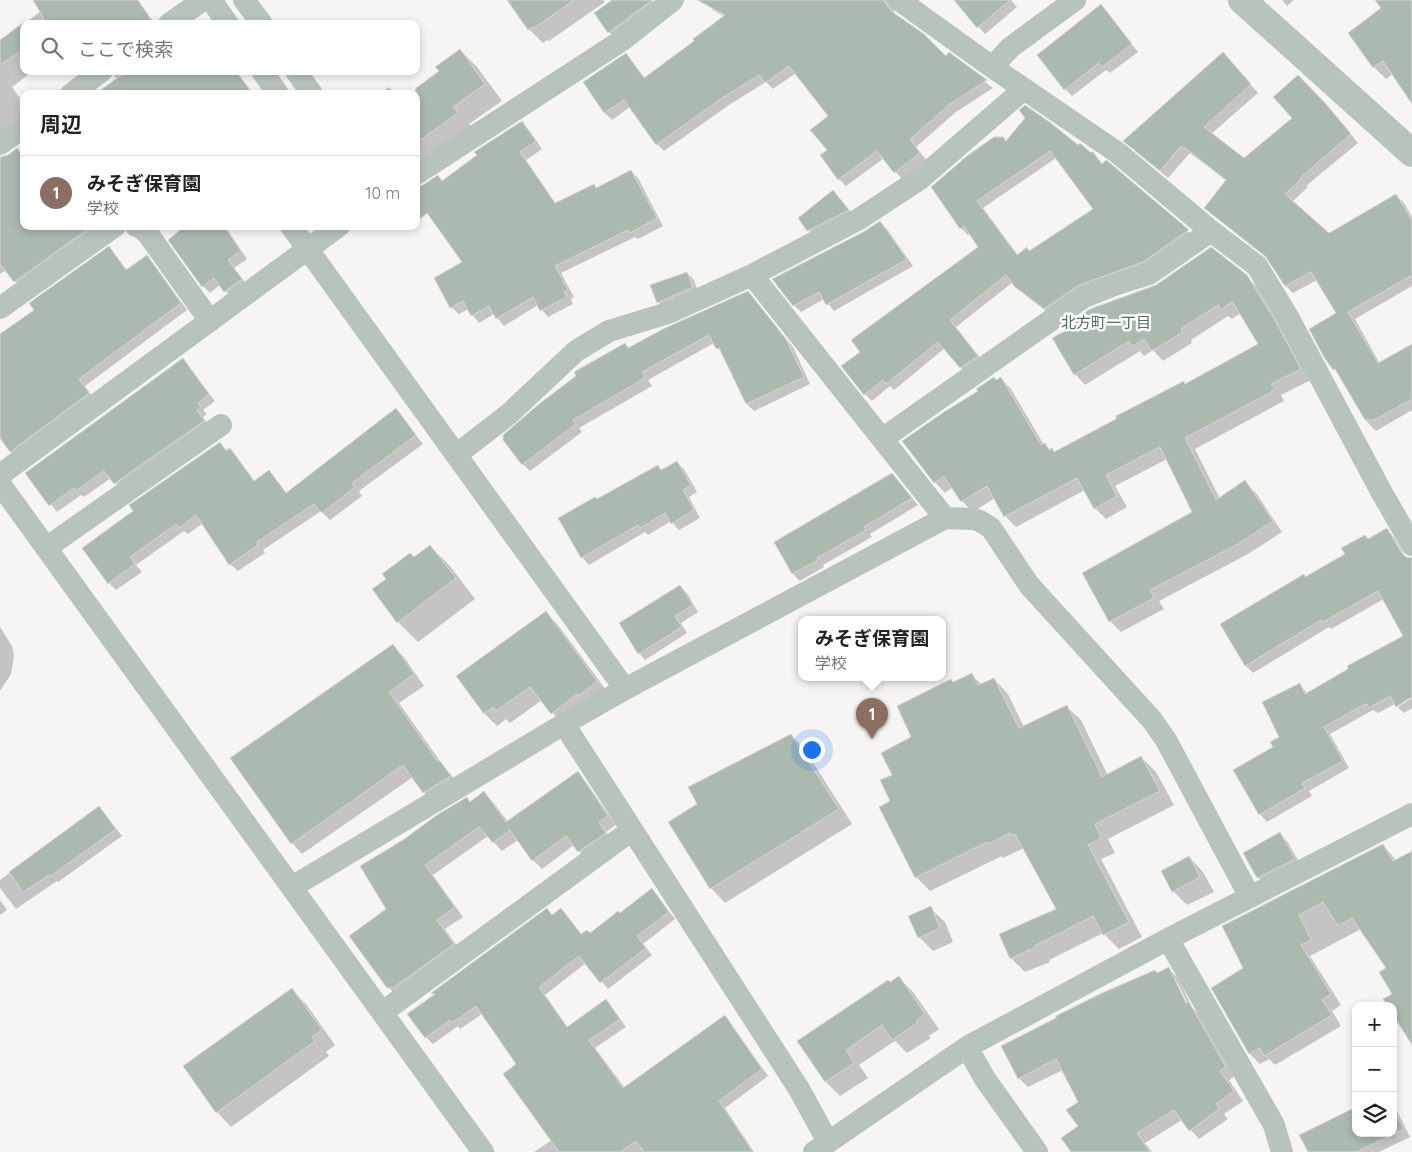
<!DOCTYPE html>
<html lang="ja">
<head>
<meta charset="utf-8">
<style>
	:root { --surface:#fff; --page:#f6f6f6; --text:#222; --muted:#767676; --line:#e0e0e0; --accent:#f119cc }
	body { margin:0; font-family:Quicksand,"Noto Sans JP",sans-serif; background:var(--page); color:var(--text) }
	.controls { position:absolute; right:15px; bottom:15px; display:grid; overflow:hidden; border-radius:10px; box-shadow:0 2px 8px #0003 }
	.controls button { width:45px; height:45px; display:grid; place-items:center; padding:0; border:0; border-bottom:1px solid var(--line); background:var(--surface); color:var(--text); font:25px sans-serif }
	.you { position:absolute; left:811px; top:749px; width:18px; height:18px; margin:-12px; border:4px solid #fff; border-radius:50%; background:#1a73e8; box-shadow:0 0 0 8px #1a73e833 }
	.badge { display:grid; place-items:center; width:32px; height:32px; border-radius:50%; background:var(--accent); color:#fff; font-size:16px; font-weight:700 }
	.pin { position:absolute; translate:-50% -41px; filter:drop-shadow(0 1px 2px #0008) }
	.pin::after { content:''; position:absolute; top:26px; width:18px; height:15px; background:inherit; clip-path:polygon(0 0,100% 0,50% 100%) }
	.popup { position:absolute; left:798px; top:616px; width:148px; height:65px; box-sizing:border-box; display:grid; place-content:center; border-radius:10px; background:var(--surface); filter:drop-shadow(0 1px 4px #0005); font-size:16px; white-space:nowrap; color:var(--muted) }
	.popup b { font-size:19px; color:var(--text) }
	.popup::after { content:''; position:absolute; left:50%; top:100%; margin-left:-10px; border:10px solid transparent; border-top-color:var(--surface) }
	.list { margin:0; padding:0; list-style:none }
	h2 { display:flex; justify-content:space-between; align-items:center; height:65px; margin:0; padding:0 20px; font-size:21px }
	h2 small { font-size:16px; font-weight:400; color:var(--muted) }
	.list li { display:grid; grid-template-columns:32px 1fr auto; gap:15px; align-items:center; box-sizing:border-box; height:75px; padding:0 20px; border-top:1px solid var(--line) }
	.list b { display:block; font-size:19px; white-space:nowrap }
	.list p { margin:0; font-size:16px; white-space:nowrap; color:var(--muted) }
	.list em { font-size:16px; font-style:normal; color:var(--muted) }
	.icon { flex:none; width:28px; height:28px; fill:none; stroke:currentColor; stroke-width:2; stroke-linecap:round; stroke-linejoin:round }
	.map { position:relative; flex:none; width:1412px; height:1152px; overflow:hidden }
	.search { position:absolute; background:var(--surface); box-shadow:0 2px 8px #0003; left:20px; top:20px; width:400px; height:55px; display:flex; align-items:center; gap:12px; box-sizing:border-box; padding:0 18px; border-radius:10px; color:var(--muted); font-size:19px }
	.panel { position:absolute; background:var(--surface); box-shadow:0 2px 8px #0003; left:20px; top:90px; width:400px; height:140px; border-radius:10px }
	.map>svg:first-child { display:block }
</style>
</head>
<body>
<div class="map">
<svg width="1412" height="1152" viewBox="0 0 1412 1152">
	<rect width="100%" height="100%" fill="#f7f4f4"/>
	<path fill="#0003" fill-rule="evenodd" d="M50 0H138L155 24H24L41 11Z
		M508 0H603L605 2 549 41 547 40 543 43 529 29Z
		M615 0H652L663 16 624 46 609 32 596 13Z
		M708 0H895L893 6 894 13 946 57 949 54 993 88 956 112 916 147 927 161 902 179 884 158 846 186 839 179 829 150 830 116 796 73 773 89 766 82 729 105 664 151 657 144 630 107 612 120 605 113 584 82 626 55 645 78 696 41 725 17 713 10 706 3Z
		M955 0H1011L1017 7 985 34Z
		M1282 0H1294L1287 6Z
		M1377 0H1412V101L1393 74 1386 79 1374 67 1349 33 1383 9Z
		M1101 6 1138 52 1110 73 1106 70 1072 96 1065 89Z
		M24 24V71H33L12 87 24 104V119L0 141V41Z
		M460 50 477 67 502 101 469 124 474 131 416 173V94H410L440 72Z
		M1230 62 1258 93 1211 134 1244 160 1333 113 1358 143 1306 186 1308 187 1292 202 1329 234 1396 195 1404 203 1412 217V286L1355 319 1380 364 1412 346V410L1376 431 1368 423 1341 376 1334 369 1338 314 1317 280 1293 293 1286 286 1268 259 1213 215 1205 208 1227 181 1190 153 1168 178 1132 148Z
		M116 71H211L239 77 253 94H97L118 80 115 76Z
		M389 87 396 94H380Z
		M522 123 529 130 542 149 526 160 556 204 594 185 598 189 630 171 638 178 663 226 638 239 635 237 561 273 574 297 571 299 573 304 548 317 538 305 504 326 494 314 479 323 468 309 459 314 451 307 464 263Z
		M1006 142 1078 147 1090 154 1093 153 1103 165 1109 164 1195 238 1052 316 1024 294 1013 282 956 327 984 363 967 375 945 348 894 390 890 386 872 401 865 394 861 352 979 248 970 234 968 235 961 228ZM1056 158 1094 210 1030 252 1018 255 983 208Z
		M17 150 24 156V226H106L21 288 6 270 0 274V158L8 156Z
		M833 192 854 216 814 237 800 218Z
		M880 223 887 229 913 266 834 311 824 299 801 312 794 305 866 232Z
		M175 226H225L247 259 234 268 248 286 232 298 220 285 210 293 203 286 179 232Z
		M109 248 127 270 147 257 153 263 187 310 85 386 95 400 13 455 0 439V336L36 311Z
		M687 273 694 280 699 295 665 309 658 302Z
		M1246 276 1257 287 1287 336 1311 380 1281 395 1284 401 1195 449 1220 499 1245 482 1256 493 1282 532 1248 554 1159 601 1164 609 1121 632 1110 621 1084 573 1194 512 1167 459 1115 486 1127 507 1106 519 1095 508 1085 490 1016 527 1005 516 995 498 973 512 962 501 953 487 945 493 935 482 996 381 1000 378 1011 389 1044 445 1045 444 1054 453 1260 345 1241 313 1232 319 1228 316 1191 340 1192 343 1163 361 1153 350 1144 356 1140 351 1085 385 1075 374 1054 338Z
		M748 293 793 347 810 384 754 411 747 404 723 355 714 343 648 380 652 386 579 428 582 432 530 471 523 464 625 345 630 349Z
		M183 360 215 401 203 410 207 414 203 417 210 428 122 490 111 478 84 497 81 495 57 512 27 473Z
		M396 410 423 444 359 491 362 496 330 520 321 511 263 550 265 553 238 571 230 564 203 523 188 534 184 531 136 565 142 572 116 590 109 583 135 511 220 443 228 451 230 450 237 457 255 482 269 471 287 494Z
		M677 462 684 469 697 492 689 497 700 518 679 530 671 521 648 535 645 532 589 565 582 557 597 501 658 467 662 471Z
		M892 474 918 505 870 534 872 537 823 565 824 567 800 581 793 574 776 543Z
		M1387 530 1394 537 1406 558 1412 559V695L1378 713 1373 710 1330 734 1349 768 1309 791 1312 796 1267 822 1260 814 1275 748 1299 684 1307 693 1405 637 1384 599 1331 629 1329 627 1253 673 1246 666 1221 625Z
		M430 546 450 566 475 599 418 642 398 622 414 558Z
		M680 586 687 593 698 612 681 623 687 633 645 660 639 653Z
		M546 613 558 625 609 694 564 726 542 700 510 723 506 719 497 726 484 713Z
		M0 627 12 646 14 656 11 674 0 691Z
		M393 646 404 657 424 686 399 703 442 764 461 787 435 803 424 792 413 777 302 854 292 843Z
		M972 675 982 685 994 679 1008 694 1024 727 1066 706 1081 720 1108 776 1141 757 1156 772 1174 805 1108 839 1115 853 1101 859 1142 937 1119 949 1103 933 1049 960 1050 962 1025 972 1011 958 1058 910 1024 848 1003 858 1002 856 930 891 916 877 892 802 893 775 913 738 954 683Z
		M1412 698V708L1404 713 1398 707Z
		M791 735 805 750 852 824 725 903 711 888 699 804Z
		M578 773 586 782 616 825 606 832 614 842 588 861 574 845 542 869 533 860 518 840 502 851 488 836 433 875 463 917 445 929 462 953 397 996 388 987V909L471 803 484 793 493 802 508 822Z
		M99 807 122 836 58 882 57 881 16 909 0 888V880Z
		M1280 834 1287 841 1302 867 1266 885 1258 878 1245 853Z
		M1383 845 1396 860 1412 853V1030L1393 994 1388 968 1361 929 1310 956 1341 1005 1332 1011 1341 1026 1275 1065 1269 1059 1260 1064 1250 1054 1245 968 1224 927Z
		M1189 857 1203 872 1214 892 1187 905 1173 891Z
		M652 890 675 919 643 944 652 955 608 989 586 963 545 995 568 1028 605 1001 612 1008 626 1027 595 1048 625 1088 724 1017 731 1024 768 1076 725 1108 754 1152H534L552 1140 517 1064 482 1014 460 1029 458 1026 433 1044 426 1037 435 995 433 993 547 910 553 916 561 910 582 935 590 934 620 915Z
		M0 900 7 910 0 915Z
		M930 908 945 922 953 942 933 951 919 937Z
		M1168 968 1178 978 1192 1007 1198 1013 1234 1077 1229 1080 1243 1101 1224 1114 1228 1119 1199 1139 1182 1120 1145 1143 1152 1152H1097L1080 1102 1063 1070 1028 1087 1019 1078 1157 974ZM1173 978H1175L1190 1008 1188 1009Z
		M899 978 913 992 939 1029 929 1036 931 1038 907 1053 895 1041 859 1065 868 1078 840 1096 826 1082 799 1041Z
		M292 990 306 1004 335 1045 326 1052 329 1056 231 1127 217 1112 185 1067Z
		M1393 1103 1410 1137 1379 1152H1309L1356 1133H1393Z"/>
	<path fill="#abb9af" stroke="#d9d6d6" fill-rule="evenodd" d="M33 0H138L154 24H47Z
		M507 0H574L534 28 532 27 528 30Z
		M612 0H652L608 33 594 13Z
		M697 0H883L891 11 924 34 946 56 949 52 987 80 949 105 910 139 920 153 894 173 877 151 838 180 820 155 827 150 810 130 828 116 789 66 765 83 759 75 722 98 656 145 624 100 604 113 583 82 626 53 644 78 694 41 693 39 725 15Z
		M954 0H1010L977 28Z
		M1375 0H1412V104L1383 61 1373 68 1348 33 1381 8Z
		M1101 4 1132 44 1102 67 1099 63 1064 90 1037 55Z
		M24 22V49L0 65V40Z
		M460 49 485 84 453 107 458 113 416 143V88L439 71 435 67Z
		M1223 52 1251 84 1204 127 1244 158 1292 118 1273 97 1298 75 1326 104 1351 134 1300 178 1301 179 1285 194 1329 233 1396 194 1412 220V275L1348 312 1378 363 1412 344V399L1374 420H1365L1335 369 1333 370 1324 357 1309 329 1336 313 1311 272 1285 286 1265 256 1204 208 1226 180 1188 150 1181 146 1160 171 1123 141Z
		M127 71H236L253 94H95Z
		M1025 105 1051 123 1078 145 1080 143 1090 152H1093L1102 164 1106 160 1110 163 1189 230 1143 262 1079 285 1044 309 1015 287 1006 275 950 320 978 356 960 368 938 342 886 384 883 380 864 395 841 366 860 352 851 340 978 247 964 226 960 229 931 187 967 156 994 137H1003L1006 141 1025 118 1019 110ZM1050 151 1093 209 1029 251 1027 247 1017 255 977 201Z
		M522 121 536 141 520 152 555 203 594 184 596 188 631 170 657 218 630 233 628 230 555 266 568 290 564 292 567 297 540 311 533 297 496 319 489 306 471 316 463 301 450 308 434 278 462 262 427 213 416 222V187L423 185 438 175 442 181 477 155 474 152Z
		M17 148 24 157V226H92L14 282 0 264V157L8 155Z
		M833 190 849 210 807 231 798 218Z
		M880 221 907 259 826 305 819 292 793 306 772 279 865 231Z
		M185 226H224L241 251 228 260 242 279 224 292 214 278 202 287 168 240Z
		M109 246 126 270 147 255 181 303 79 379 89 393 10 452 0 438V334L34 310 29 303Z
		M1211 247 1247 275 1277 324 1301 369 1271 384 1275 390 1185 438 1216 500 1245 480 1273 521 1238 544 1150 590 1154 598 1109 622 1082 573 1192 512 1160 447 1106 475 1117 496 1094 509 1077 478 1004 517 987 486 961 502 944 476 934 483 902 441 944 412 978 391 976 389 994 377 996 380 1001 377 1041 445 1045 443 1049 450 1052 448 1054 452 1116 419V416L1184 381 1185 384 1258 344 1232 301 1221 310 1218 305 1181 329 1183 332 1152 351 1144 339 1133 346 1129 341 1074 375 1052 338 1069 329 1065 326 1090 309 1156 285Z
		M687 272 693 287 657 303 650 285Z
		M748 291 786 339 804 377 746 404 719 348 716 349 709 335 642 372 645 378 573 420 576 424 522 465 503 440V435L539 404 576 376 574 372 625 343 628 348 665 328Z
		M183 358 209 394 198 403 201 407 197 410 204 421 114 484 104 471 76 491 74 488 49 506 25 473Z
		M396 408 416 435 352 483 355 487 322 513 314 504 257 542 258 545 229 565 196 515 179 528 176 524 130 557 135 564 108 584 82 548 133 511 129 505 220 442 226 451 230 448 254 481 269 470 286 493Z
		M677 461 691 485 683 490 694 510 671 524 665 513 640 528 638 525 581 558 558 518 595 497 597 499 658 465 661 470Z
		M892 473 912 498 864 527 866 530 817 558 818 560 792 574 774 542Z
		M1387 528 1401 552 1406 557 1412 558V697L1396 707 1390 696 1370 707 1365 704 1324 727 1343 761 1302 783 1305 788 1259 815 1233 770 1273 747 1270 742 1279 737 1262 702 1300 683 1305 694 1348 669 1347 666 1403 636 1378 591 1323 622 1321 620 1245 666 1220 624 1304 574 1305 577 1345 554 1341 548 1365 535 1368 539Z
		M430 545 456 578 397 623 372 589 386 579 382 574 410 553 414 557Z
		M680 585 693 605 675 616 682 627 638 654 619 623Z
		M546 611 597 681 578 696 577 694 551 714 530 687 496 711 493 707 484 714 456 676Z
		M393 644 414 674 389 692 438 762 440 761 451 776 423 793 403 765 291 844 230 758Z
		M972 673 978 685 994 678 1019 728 1067 705 1102 777 1141 756 1160 791 1095 824 1101 838 1088 845 1129 922 1103 935 1093 916 1036 945V947L1010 959 999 934 1056 909 1015 834 1011 836 1010 833 988 844 987 842 915 878 879 807 890 801 880 780 892 775 881 753 911 737 897 706 951 679 953 682Z
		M791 734 839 809 710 889 668 822 697 804 688 787Z
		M578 771 608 816 599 822 606 833 578 852 566 836 532 861 510 830 493 843 479 827 425 865 455 907 437 920 454 944 393 988H387L349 936 386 909 360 866 403 840 437 815 467 797 470 802 484 791 506 822Z
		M99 806 116 829 51 876 49 875 23 892 9 872Z
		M1280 832 1295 859 1257 878 1243 853Z
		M1383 844 1393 861 1412 851V1045L1393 1015V1006H1388L1383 999 1392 994 1379 972 1386 968 1352 918 1338 926 1323 902 1299 915 1311 940 1301 945 1331 994 1322 1000 1332 1015 1264 1056 1260 1048 1249 1054 1211 988 1243 968 1222 926Z
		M1189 856 1200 877 1172 892 1161 871Z
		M652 888 669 912 637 936 646 948 600 983 579 956 539 987 567 1027 606 999 620 1019 589 1040 623 1088 725 1015 762 1069 719 1101 753 1152H644L636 1141 620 1152H559L503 1074 516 1064 476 1006 452 1023 450 1020 425 1038 407 1014 435 994 431 993 547 908 552 915 561 908 581 934 587 930 590 933 618 911 620 913Z
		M931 906 940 928 918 938 908 916Z
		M1169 967 1186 1003 1189 1002 1226 1067 1220 1071 1234 1091 1216 1104 1219 1109 1189 1131 1174 1110 1137 1133 1150 1152H1071L1061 1138 1078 1126 1066 1110 1078 1102 1056 1059 1018 1079 1001 1046 1056 1018V1016L1100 994 1155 970 1157 973Z
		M899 976 925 1014 916 1021 917 1023 892 1040 882 1025 846 1050 854 1063 825 1082 797 1041 888 980 890 982Z
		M292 988 322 1030 312 1037 315 1041 216 1113 183 1066Z
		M1356 1107V1133H1393V1108L1404 1129 1357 1152H1308L1299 1135Z"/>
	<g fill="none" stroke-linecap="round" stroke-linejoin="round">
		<path stroke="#b8c3bc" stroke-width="22" d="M211 0 228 24
			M244 0 262 24
			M899 0 992 67 1118 153 1211 231 1257 266 1288 317 1382 493 1412 545
			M169 24 203 0
			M992 67 1011 47 1075 0
			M262 71 278 94
			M296 71 312 94
			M71 94 102 71
			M0 144 24 127
			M416 174 621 41 673 0
			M136 226 140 227 148 234 210 321
			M291 226 625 689 564 724 292 887
			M752 275 945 518 973 519 980 521 991 528 1029 585 1152 720 1166 740 1250 897
			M0 308 115 226
			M882 439 1084 297 1117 284 1149 274 1211 231
			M456 455 509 414 576 351 609 331 668 313 752 275 859 219 920 179 1024 89
			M0 475 339 226
			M0 484 483 1152
			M46 548 221 425
			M625 689 945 518
			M564 724 799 1089 828 1142
			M1168 939 1274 1125 1282 1152
			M383 1012 632 830
			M967 1047 985 1079 1037 1152
			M814 1152 967 1047 1168 939 1412 814"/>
		<path stroke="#b8c3bc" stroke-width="28" d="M1242 0 1412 153"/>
	</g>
	<g text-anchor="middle" stroke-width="5" stroke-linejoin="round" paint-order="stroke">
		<g font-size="15" fill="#526c5c" stroke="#fff">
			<text x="1106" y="328">北方町一丁目</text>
		</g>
	</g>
</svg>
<div class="controls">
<button>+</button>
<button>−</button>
<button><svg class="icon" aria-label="layers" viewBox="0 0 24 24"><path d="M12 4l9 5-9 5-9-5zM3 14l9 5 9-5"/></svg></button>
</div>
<div class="you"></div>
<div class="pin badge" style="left:872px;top:739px;background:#8d6e63">1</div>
<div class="popup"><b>みそぎ保育園</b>学校</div>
<div class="search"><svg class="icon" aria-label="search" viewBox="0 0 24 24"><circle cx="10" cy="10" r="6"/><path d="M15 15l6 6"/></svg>ここで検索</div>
<section class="panel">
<h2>周辺<small></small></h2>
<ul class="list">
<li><span class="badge" style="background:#8d6e63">1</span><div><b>みそぎ保育園</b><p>学校</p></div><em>10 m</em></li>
</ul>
</section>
</div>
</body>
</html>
